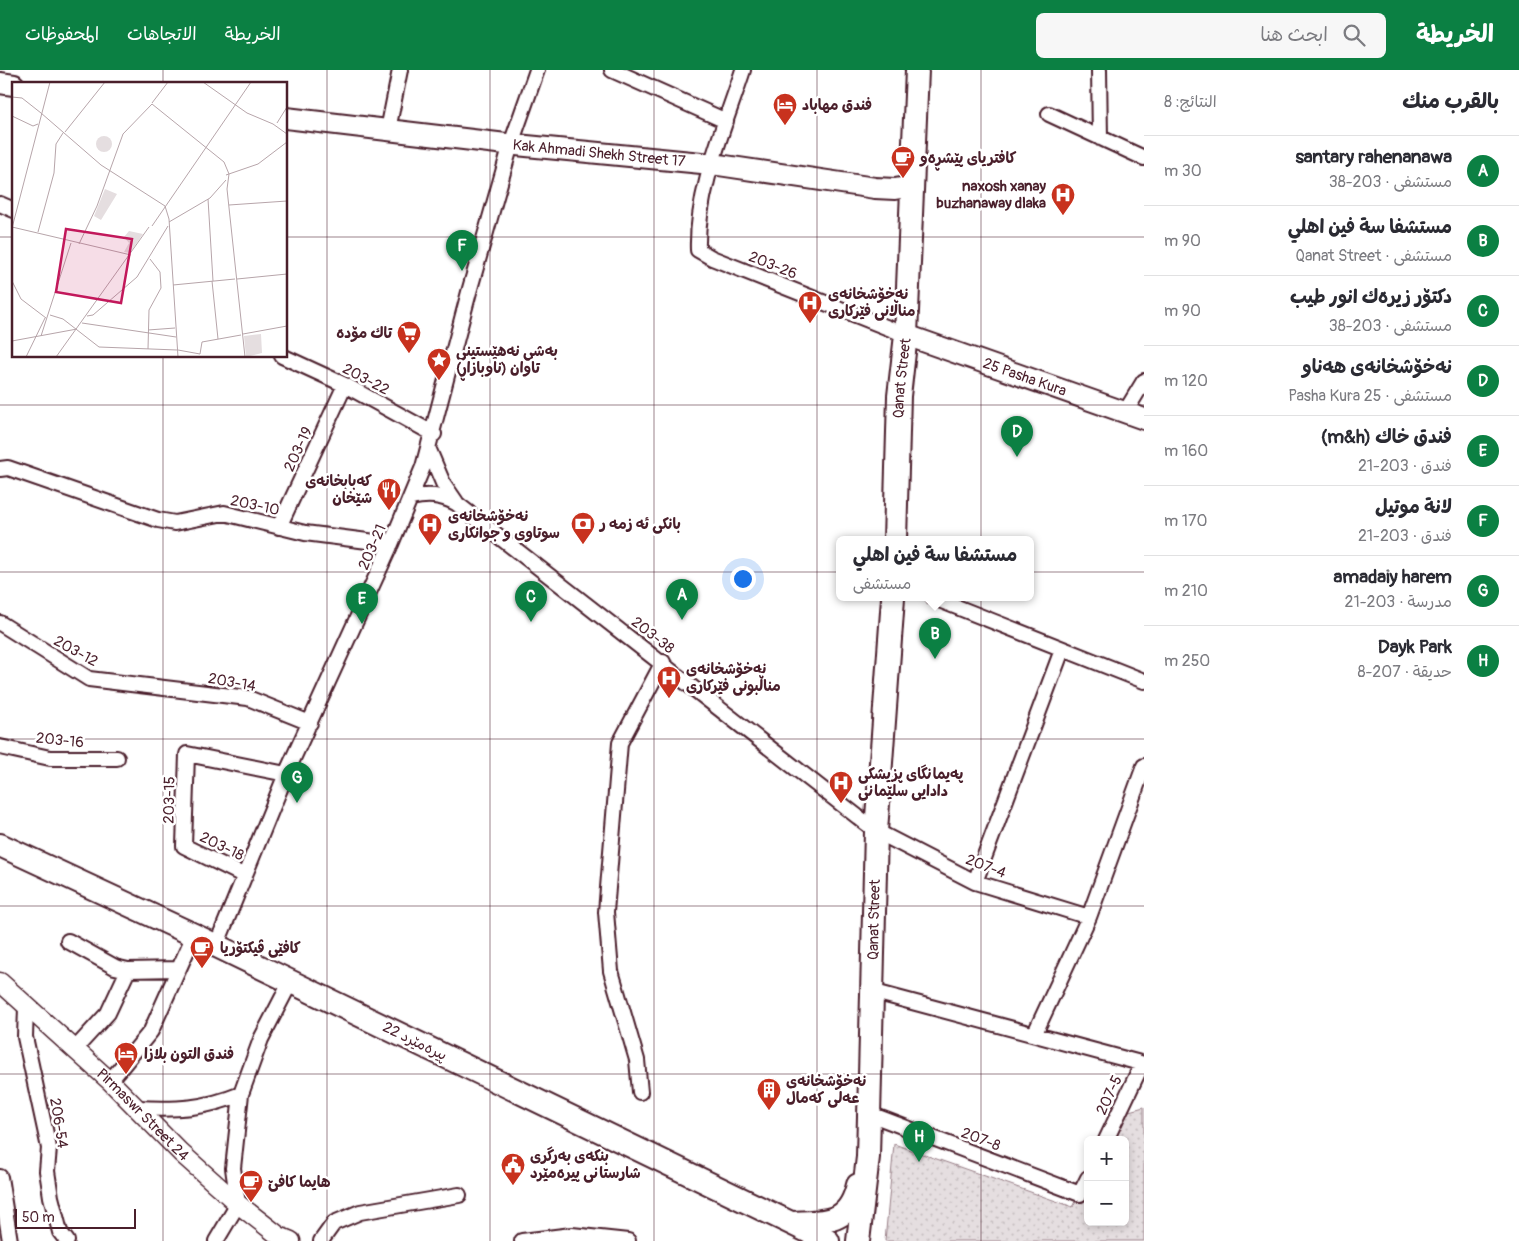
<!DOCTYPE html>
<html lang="ar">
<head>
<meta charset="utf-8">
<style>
	:root { --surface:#fff; --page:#f7f7f7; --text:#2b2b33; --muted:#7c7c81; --line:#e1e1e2; --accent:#0b8043 }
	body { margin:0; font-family:Pangolin,"Playpen Sans Arabic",sans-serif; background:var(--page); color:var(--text); direction:rtl }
	.controls { position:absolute; right:15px; bottom:15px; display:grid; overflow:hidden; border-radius:8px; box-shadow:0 2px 8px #0003 }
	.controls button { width:45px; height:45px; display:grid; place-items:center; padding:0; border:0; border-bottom:1px solid var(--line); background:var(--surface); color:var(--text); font:25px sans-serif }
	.scale { position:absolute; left:15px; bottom:12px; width:121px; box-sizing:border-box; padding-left:5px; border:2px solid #4a1f2b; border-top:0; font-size:14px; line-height:18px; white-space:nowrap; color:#4a1f2b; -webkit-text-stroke:4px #fff; paint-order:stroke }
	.you { position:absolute; left:742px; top:508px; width:18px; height:18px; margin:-12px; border:4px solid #fff; border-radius:50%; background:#1a73e8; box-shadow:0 0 0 8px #1a73e833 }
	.badge { display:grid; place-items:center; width:32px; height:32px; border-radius:50%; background:var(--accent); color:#fff; font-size:16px; font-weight:700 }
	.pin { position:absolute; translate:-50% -41px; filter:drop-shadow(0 1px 2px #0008) }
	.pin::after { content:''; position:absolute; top:26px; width:18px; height:15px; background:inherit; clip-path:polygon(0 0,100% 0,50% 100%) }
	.popup { position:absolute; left:836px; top:466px; width:198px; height:65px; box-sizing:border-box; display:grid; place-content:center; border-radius:8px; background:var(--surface); filter:drop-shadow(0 1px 4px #0005); font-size:16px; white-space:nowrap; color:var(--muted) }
	.popup b { font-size:19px; color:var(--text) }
	.popup::after { content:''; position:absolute; left:50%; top:100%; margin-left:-10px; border:10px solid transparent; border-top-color:var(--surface) }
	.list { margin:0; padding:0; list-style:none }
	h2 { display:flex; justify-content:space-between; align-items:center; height:65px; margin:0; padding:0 20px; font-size:21px }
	h2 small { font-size:16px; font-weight:400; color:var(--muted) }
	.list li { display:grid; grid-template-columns:32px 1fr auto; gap:15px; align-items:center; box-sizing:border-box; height:70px; padding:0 20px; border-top:1px solid var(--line) }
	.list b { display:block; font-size:19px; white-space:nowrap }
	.list p { margin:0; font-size:16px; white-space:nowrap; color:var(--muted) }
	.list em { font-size:16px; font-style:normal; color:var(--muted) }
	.icon { flex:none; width:28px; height:28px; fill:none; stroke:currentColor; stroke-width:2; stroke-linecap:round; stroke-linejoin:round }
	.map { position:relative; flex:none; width:1144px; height:1171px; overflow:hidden; direction:ltr }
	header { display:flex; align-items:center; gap:30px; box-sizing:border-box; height:70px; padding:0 25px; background:var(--accent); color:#fff }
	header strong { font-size:24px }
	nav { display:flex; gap:28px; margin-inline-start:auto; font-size:18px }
	.search { width:350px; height:45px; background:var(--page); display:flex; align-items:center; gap:12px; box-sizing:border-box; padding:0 18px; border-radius:8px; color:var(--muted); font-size:19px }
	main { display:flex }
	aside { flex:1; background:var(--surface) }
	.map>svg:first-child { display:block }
</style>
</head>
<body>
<header>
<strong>الخريطة</strong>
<div class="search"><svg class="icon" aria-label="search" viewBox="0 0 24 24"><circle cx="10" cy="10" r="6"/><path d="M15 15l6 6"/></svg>ابحث هنا</div>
<nav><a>الخريطة</a><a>الاتجاهات</a><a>المحفوظات</a></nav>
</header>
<main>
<aside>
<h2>بالقرب منك<small>النتائج: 8</small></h2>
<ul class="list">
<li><span class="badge">A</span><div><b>santary rahenanawa</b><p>مستشفى · 203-38</p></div><em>30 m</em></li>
<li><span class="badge">B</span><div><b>مستشفا سة فين اهلي</b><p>مستشفى · Qanat Street</p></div><em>90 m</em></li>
<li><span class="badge">C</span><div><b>دکتۆر زیرەك انور طیب</b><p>مستشفى · 203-38</p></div><em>90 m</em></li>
<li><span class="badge">D</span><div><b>نەخۆشخانەی ھەناو</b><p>مستشفى · 25 Pasha Kura</p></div><em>120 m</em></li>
<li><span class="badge">E</span><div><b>فندق خاك (m&amp;h)</b><p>فندق · 203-21</p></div><em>160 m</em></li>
<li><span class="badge">F</span><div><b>لانة موتيل</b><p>فندق · 203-21</p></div><em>170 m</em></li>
<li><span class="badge">G</span><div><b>amadaiy harem</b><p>مدرسة · 203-21</p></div><em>210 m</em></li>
<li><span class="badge">H</span><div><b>Dayk Park</b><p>حديقة · 207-8</p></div><em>250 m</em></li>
</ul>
</aside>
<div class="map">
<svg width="1144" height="1171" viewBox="0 0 1144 1171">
	<defs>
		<pattern id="grass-dots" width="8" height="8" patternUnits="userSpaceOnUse" patternTransform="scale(1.25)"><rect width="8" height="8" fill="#e5dee0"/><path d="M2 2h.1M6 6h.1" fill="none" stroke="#c6bec0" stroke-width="1.8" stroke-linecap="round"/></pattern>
	</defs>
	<rect width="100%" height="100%" fill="#fff"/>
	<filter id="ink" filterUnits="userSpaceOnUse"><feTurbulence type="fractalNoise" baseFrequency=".02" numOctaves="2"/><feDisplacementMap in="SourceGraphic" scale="10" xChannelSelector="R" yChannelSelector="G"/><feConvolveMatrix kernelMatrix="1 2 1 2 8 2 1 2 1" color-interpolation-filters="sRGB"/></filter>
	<g filter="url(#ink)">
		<path fill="url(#grass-dots)" stroke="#987e86" d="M1144 1037V1171H885L894 1074 1073 1137 1088 1110V1152H1125V1070H1110L1125 1042Z"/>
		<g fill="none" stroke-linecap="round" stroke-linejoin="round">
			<defs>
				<path id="minor" d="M612 0 726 51
					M743 0C725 56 696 121 698 180L712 188 906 265
					M1099 0 1100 68
					M1049 44 1144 88
					M388 60 400 0
					M0 134 14 140
					M282 286 345 315 434 364
					M1124 344 1144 311
					M429 380 443 413 456 432
					M0 399 8 398 158 450 175 453 224 443 305 463 391 474
					M411 428C428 424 441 425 456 433L876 761 975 812 1089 847
					M279 457 345 315
					M934 528 1144 611
					M0 553 89 609 248 628 310 653
					M0 677 50 688H117
					M245 806 184 776 187 684 286 704
					M975 812 1062 580
					M68 871 115 897 128 900 177 899
					M216 876 286 704 391 474 423 397 469 222 511 74 537 0
					M871 921 1144 994
					M26 937 25 967 49 1078 47 1101 51 1127 60 1162 67 1171
					M1035 963 1089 847 1144 696
					M75 979 108 943 128 900
					M110 1011 151 961 194 865
					M640 1022 637 990 611 901 606 842 620 673 663 592
					M137 1038C177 1040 204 1039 241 1024
					M870 1044 1080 1124 1088 1108
					M1106 1070 1142 994
					M0 1107 10 1171
					M216 1171 238 1134 233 1098 241 1024 261 969 291 911
					M321 1171 334 1153 360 1142 459 1125
					M522 1171 572 1165 628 1171"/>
				<g id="tertiary">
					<path id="s1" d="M0 912 110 1011 181 1083 238 1134 279 1166 291 1171"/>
				</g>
				<g id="secondary">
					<path d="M0 13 14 15"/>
					<path id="s2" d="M286 48 506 74 712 94 875 118 895 119 912 116"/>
					<path id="s3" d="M906 265 1144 349"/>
				</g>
				<g id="primary">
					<path id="s4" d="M895 470 899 326 906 265 917 0"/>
					<path d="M0 775 194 865 828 1171"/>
					<path d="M793 1153C828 1151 849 1154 858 1115"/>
					<path id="s5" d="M858 1171 868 1087 876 761 893 528"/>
				</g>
			</defs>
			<use href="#minor" stroke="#4a1f2b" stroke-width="18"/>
			<use href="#tertiary" stroke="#4a1f2b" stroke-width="21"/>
			<use href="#secondary" stroke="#4a1f2b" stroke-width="24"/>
			<use href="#primary" stroke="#4a1f2b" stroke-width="26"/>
			<use href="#minor" stroke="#fff" stroke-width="14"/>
			<use href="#tertiary" stroke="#fff" stroke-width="18"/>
			<use href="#secondary" stroke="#fff" stroke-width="20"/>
			<use href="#primary" stroke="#fff" stroke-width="22"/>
		</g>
	</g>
	<path fill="none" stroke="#4a1f2b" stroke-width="1" stroke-opacity="0.55" d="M163 0V14M327 0V1171M490 0V1171M654 0V1171M817 0V1171M981 0V1171M0 167H14M286 167H1144M163 286V1171M0 335H1144M0 502H1144M0 669H1144M0 836H1144M0 1004H1144"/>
	<defs>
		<symbol id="hotel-pin" viewBox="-11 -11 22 30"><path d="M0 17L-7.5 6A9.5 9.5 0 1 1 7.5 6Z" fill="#c8321e" stroke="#fff"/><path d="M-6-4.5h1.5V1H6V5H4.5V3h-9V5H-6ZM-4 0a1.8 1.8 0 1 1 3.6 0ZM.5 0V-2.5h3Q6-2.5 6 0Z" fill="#fff"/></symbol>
		<symbol id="cafe-pin" viewBox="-11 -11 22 30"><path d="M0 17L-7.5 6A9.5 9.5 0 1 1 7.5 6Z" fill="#c8321e" stroke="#fff"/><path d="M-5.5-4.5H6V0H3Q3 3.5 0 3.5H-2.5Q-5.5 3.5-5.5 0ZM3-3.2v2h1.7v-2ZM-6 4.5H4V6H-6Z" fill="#fff"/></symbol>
		<symbol id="hospital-pin" viewBox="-11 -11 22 30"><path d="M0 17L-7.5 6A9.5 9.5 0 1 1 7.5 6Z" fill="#c8321e" stroke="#fff"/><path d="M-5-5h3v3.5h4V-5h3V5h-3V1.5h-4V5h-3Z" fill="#fff"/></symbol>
		<symbol id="supermarket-pin" viewBox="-11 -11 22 30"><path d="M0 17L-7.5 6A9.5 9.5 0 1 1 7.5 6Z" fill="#c8321e" stroke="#fff"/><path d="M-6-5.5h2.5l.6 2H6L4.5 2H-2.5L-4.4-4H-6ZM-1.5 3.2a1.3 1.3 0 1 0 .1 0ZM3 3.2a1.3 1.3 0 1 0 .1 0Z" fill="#fff"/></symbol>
		<symbol id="sight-pin" viewBox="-11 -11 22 30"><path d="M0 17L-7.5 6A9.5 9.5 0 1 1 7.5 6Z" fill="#c8321e" stroke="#fff"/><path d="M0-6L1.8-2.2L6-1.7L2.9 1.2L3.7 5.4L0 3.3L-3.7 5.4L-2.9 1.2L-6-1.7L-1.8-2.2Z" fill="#fff"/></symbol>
		<symbol id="restaurant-pin" viewBox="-11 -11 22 30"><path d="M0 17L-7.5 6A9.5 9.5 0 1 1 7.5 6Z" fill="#c8321e" stroke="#fff"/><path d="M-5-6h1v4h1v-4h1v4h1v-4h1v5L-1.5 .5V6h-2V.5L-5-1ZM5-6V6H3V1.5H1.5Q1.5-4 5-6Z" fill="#fff"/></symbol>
		<symbol id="bank-pin" viewBox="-11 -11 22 30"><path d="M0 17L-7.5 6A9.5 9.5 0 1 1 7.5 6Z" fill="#c8321e" stroke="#fff"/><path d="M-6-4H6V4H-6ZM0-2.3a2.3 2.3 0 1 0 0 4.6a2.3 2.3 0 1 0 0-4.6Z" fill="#fff"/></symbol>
		<symbol id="building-pin" viewBox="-11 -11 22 30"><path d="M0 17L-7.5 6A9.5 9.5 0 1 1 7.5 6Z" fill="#c8321e" stroke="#fff"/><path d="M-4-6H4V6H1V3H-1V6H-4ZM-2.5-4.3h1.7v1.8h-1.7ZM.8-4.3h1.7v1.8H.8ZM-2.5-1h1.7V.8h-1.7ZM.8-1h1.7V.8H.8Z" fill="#fff"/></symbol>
		<symbol id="civic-pin" viewBox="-11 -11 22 30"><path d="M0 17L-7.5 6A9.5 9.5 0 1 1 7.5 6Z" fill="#c8321e" stroke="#fff"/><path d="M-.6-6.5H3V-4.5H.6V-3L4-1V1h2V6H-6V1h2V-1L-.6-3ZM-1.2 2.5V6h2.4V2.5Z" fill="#fff"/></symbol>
	</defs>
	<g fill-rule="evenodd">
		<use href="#hotel-pin" x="771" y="21" width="28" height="38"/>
		<use href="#cafe-pin" x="889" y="74" width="28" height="38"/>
		<use href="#hospital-pin" x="1049" y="111" width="28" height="38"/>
		<use href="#hospital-pin" x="796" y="219" width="28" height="38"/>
		<use href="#supermarket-pin" x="395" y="249" width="28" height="38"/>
		<use href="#sight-pin" x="425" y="276" width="28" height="38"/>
		<use href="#restaurant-pin" x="375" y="406" width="28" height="38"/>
		<use href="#bank-pin" x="569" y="440" width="28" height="38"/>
		<use href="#hospital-pin" x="416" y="441" width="28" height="38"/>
		<use href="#hospital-pin" x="655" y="594" width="28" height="38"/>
		<use href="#hospital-pin" x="827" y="699" width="28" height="38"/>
		<use href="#cafe-pin" x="188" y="864" width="28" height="38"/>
		<use href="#hotel-pin" x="112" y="970" width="28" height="38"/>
		<use href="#building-pin" x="755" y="1006" width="28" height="38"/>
		<use href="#civic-pin" x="499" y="1081" width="28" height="38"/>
		<use href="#cafe-pin" x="237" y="1098" width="28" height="38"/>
	</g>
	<g text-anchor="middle" stroke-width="5" stroke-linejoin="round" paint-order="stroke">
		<g font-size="15" font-weight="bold" fill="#4a1f2b" stroke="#fff" text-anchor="start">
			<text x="802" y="40">فندق مهاباد</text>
			<text x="920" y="93">کافتریای پێشڕەو</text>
			<text x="1046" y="121" text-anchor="end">naxosh xanay<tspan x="1046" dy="17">buzhanaway dlaka</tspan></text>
			<text x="828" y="229">نەخۆشخانەی<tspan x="828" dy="17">مناڵانی فێركاری</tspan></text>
			<text x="392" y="268" text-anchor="end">تاك مۆدە</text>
			<text x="456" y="286">بەشی نەهێستینی<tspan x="456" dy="17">تاوان (ناوبازاڕ)</tspan></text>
			<text x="372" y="416" text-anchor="end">كە‌بابخانە‌ی<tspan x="372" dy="17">شێخان</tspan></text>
			<text x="448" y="451">نەخۆشخانەی<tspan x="448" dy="17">سوتاوی و جوانکاری</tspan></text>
			<text x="600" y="459">بانكى ئه زمه ر</text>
			<text x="686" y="604">نەخۆشخانەی<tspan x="686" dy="17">مناڵبونی فێرکاری</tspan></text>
			<text x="858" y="709">پەیمانگای پزیشکی<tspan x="858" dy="17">دادایی سلێمانی</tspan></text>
			<text x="220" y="883">کافێی ڤیکتۆریا</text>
			<text x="144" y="989">فندق التون بلازا</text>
			<text x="786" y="1016">نەخۆشخانەی<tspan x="786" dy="17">عەلی کەمال</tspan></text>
			<text x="530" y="1091">بنکەی بەرگری<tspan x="530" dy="17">شارستانی پیرەمێرد</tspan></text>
			<text x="268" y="1117">ھایما کافێ</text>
		</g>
		<g font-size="15" fill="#4a1f2b" stroke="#fff">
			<text dy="5" stroke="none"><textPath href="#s2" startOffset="315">Kak Ahmadi Shekh Street 17</textPath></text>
			<text transform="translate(773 195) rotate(22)" y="5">203-26</text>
			<text dy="5" stroke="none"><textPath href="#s4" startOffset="162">Qanat Street</textPath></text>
			<text dy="5" stroke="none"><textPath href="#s3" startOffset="126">25 Pasha Kura</textPath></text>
			<text transform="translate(366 309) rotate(28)" y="5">203-22</text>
			<text transform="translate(298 379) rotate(-65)" y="5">203-19</text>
			<text transform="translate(255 435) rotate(12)" y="5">203-10</text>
			<text transform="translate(372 477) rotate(-66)" y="5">203-21</text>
			<text transform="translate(653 565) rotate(38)" y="5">203-38</text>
			<text transform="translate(76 581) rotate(29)" y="5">203-12</text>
			<text transform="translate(232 612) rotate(10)" y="5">203-14</text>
			<text transform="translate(60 670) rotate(6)" y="5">203-16</text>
			<text transform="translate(169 730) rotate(-89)" y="5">203-15</text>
			<text transform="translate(222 776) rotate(26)" y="5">203-18</text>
			<text transform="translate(986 796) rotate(21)" y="5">207-4</text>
			<text dy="5" stroke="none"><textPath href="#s5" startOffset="322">Qanat Street</textPath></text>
			<text transform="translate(415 971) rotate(26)" y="5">22 پیرەمێرد</text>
			<text transform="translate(1109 1025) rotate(-65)" y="5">207-5</text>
			<text dy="5" stroke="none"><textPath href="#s1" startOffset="195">Pirmaswr Street 24</textPath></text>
			<text transform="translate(59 1053) rotate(81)" y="5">206-54</text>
			<text transform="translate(981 1069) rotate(21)" y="5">207-8</text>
		</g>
	</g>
	<g transform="translate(12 12)">
		<rect width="275" height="275" fill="#fff"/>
		<path d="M117 149 131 152 118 171 112 170 117 161 112 155ZM249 252 250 271 234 275 232 254Z" fill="#e5dee0"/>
		<path d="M93 107 105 112 89 138 82 134Z" fill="#e5dee0"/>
		<path d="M84 62a8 8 0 1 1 16 0a8 8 0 1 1-16 0Z" fill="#e5dee0"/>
		<path fill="none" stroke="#b7a5aa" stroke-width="1" d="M191 0 235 31 261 42 275 52M0 15 10 16 29 31M140 21 156 0M29 31 89 83 153 124 157 137 166 275M0 34 21 44 26 42M265 41 275 25M53 50 93 0M214 93 246 82 275 60M196 117 201 199M217 123 275 119M85 124 111 52 140 22 212 80 217 92 215 107 233 275M157 140 198 116 214 98M140 144 239 0M0 145 119 173M0 146 38 0M26 150 42 91 44 62 51 51M67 162 85 124M225 197 275 192M0 199 9 217 34 236M200 199 206 257M161 203 223 197M38 233 51 237 87 265 165 268M75 234 81 233 125 195 156 144M70 241 164 255M136 248 163 246M231 252 275 244M29 254 59 161M0 259 65 247M136 267 137 228 149 206 148 190 138 177M166 268 188 272 190 260 229 253M14 275 33 236M44 275 137 145"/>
		<path fill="#c2185b" fill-opacity="0.15" stroke="#c2185b" stroke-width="2.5" d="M54 147 120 157 109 221 44 210Z"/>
		<rect width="275" height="275" fill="none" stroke="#4a1f2b" stroke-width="2.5"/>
	</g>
</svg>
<div class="controls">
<button>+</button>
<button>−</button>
</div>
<div class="scale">50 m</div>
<div class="you"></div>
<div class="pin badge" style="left:682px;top:550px">A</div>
<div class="pin badge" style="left:935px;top:589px">B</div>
<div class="popup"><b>مستشفا سة فين اهلي</b>مستشفى</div>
<div class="pin badge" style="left:531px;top:552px">C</div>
<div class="pin badge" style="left:1017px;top:387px">D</div>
<div class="pin badge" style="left:362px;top:554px">E</div>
<div class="pin badge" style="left:462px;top:201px">F</div>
<div class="pin badge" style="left:297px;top:733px">G</div>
<div class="pin badge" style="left:919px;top:1092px">H</div>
</div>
</main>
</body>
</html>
